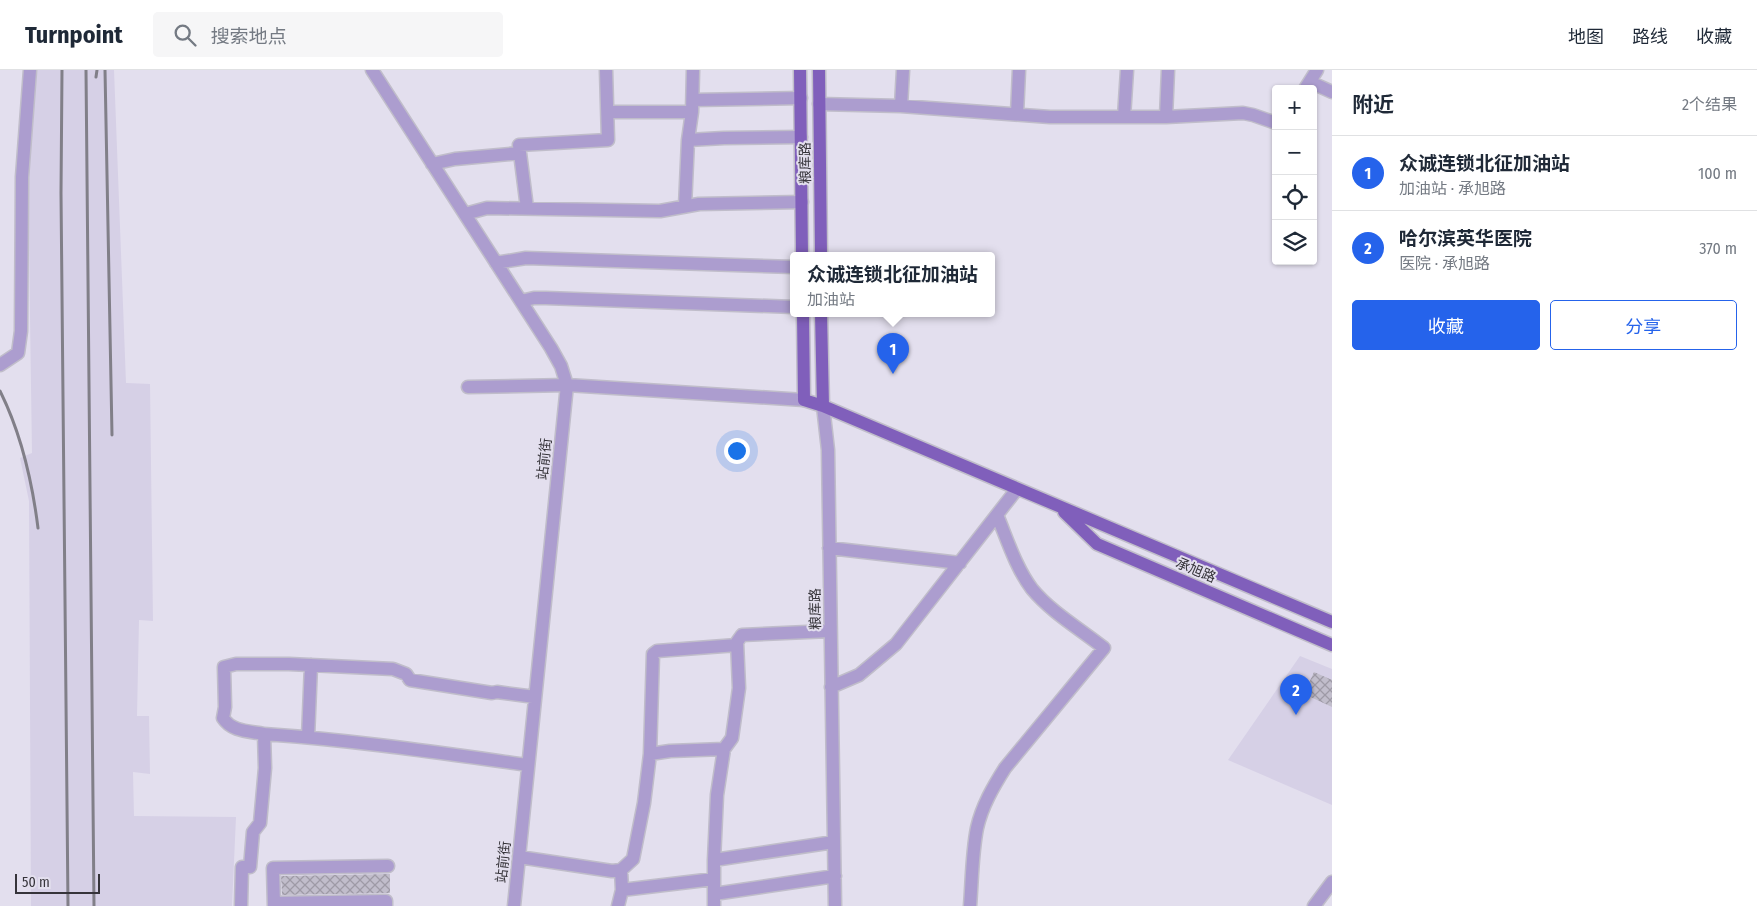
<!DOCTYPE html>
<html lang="zh">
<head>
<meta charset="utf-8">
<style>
	:root { --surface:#fff; --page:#f6f6f7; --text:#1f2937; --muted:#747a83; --line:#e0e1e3; --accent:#2563eb }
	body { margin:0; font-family:"Fira Sans Condensed","Noto Sans SC",sans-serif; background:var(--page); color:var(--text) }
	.controls { position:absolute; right:15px; top:15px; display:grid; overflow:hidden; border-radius:5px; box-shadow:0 1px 4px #0004 }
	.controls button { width:45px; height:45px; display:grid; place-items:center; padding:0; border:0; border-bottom:1px solid var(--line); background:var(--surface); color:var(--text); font:25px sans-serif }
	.scale { position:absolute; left:15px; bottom:12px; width:85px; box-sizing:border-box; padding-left:5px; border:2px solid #36343a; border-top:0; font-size:14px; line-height:18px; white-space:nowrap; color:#36343a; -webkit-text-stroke:4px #e3dfee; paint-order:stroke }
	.you { position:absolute; left:736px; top:380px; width:18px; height:18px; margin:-12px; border:4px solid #fff; border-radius:50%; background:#1a73e8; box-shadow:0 0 0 8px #1a73e833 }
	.badge { display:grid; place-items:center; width:32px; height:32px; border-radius:50%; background:var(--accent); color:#fff; font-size:16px; font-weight:700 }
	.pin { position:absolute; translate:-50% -41px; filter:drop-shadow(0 1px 2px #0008) }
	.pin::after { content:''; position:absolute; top:26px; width:18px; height:15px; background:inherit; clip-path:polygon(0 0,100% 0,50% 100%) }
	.popup { position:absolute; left:790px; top:182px; width:205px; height:65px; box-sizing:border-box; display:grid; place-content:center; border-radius:5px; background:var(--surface); filter:drop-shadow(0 1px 4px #0005); font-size:16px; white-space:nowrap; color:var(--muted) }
	.popup b { font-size:19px; color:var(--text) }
	.popup::after { content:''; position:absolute; left:50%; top:100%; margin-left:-10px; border:10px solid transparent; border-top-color:var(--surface) }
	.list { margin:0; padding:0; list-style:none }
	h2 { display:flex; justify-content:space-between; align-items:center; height:65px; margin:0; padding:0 20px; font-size:21px }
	h2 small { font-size:16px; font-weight:400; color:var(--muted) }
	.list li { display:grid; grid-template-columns:32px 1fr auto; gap:15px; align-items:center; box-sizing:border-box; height:75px; padding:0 20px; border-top:1px solid var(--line) }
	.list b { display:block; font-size:19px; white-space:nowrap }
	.list p { margin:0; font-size:16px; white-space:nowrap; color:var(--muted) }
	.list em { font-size:16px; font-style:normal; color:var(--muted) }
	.actions { display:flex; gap:10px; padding:15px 20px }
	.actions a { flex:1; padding:11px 0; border:1px solid var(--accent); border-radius:5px; text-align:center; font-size:18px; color:var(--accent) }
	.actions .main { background:var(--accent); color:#fff }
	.icon { flex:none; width:28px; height:28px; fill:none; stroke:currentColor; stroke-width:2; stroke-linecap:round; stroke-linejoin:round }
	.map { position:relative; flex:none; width:1332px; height:836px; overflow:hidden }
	header { display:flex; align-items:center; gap:30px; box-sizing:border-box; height:70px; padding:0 25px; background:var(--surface); border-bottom:1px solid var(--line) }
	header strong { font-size:24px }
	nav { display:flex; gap:28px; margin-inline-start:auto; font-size:18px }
	.search { width:350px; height:45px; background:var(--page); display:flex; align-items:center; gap:12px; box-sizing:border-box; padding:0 18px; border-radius:5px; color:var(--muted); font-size:19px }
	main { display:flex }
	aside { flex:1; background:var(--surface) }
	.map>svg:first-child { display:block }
</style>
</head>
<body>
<header>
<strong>Turnpoint</strong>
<div class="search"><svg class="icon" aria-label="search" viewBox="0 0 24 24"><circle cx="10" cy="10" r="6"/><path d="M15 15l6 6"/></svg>搜索地点</div>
<nav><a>地图</a><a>路线</a><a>收藏</a></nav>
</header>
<main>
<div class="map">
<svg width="1332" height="836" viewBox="0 0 1332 836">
	<defs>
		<pattern id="building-cross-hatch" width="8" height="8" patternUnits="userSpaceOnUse" patternTransform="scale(1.25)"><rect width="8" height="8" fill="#c1bdcb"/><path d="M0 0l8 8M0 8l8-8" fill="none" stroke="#9e9aa6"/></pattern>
	</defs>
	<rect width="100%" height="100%" fill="#e3dfee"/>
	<path fill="#d6d0e6" d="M37 0H114L126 313 150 314 153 551 139 550 137 646H149L150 704 133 702 134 746 236 747 232 836H31L29 431 20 388 32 383 28 110Z
		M1300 586 1332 599V735L1228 690Z"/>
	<path fill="url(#building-cross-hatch)" d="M1314 602 1332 610V637L1304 624Z
		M390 804V823L282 825 281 806Z"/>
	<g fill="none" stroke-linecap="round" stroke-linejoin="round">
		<defs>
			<path id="minor" d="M372 0 551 278 561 296 567 315 514 836
				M1310 12 1332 22
				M1305 19 1317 0
				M693 30 801 28
				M819 34 901 36 1050 47H1166L1243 43 1253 45 1276 53
				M901 36 903 0
				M608 42H692
				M1017 44 1019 0
				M1124 47 1127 0
				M1166 47 1168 0
				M688 70 724 68 801 67
				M520 83 527 138
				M432 94 455 89 520 83 519 75 608 70 606 0
				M685 136 688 70 692 42 693 0
				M465 144 487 138 660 141 699 134 802 132
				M496 193 526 188 794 197
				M521 231 534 228H546L794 237
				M0 295 18 283 21 261 22 107 30 0
				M468 317 567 315 804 330
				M823 336 828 380 835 836
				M829 478 960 493
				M831 617 859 605 896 574 1017 419
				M264 664C249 661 232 662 223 648L225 637 224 597 236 594H289L393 599 406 604 410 610 492 623 497 622 535 627
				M308 667 311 595
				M724 679 670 681 650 684 653 584 657 581 737 575
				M519 787 612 801 621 800 622 820 618 836
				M714 790 834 772
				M621 800 633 789 644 733 650 684
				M622 820 714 809
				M714 824 835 806
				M274 833 386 831V836
				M241 836 242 797H250L253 762 260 753 265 698 264 664C353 670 441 683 528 695
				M274 836 273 798 388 796
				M714 836V790L717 725 724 679 732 668 739 618 737 572 742 565 830 561
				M970 836C972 811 972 783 977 758 982 736 993 717 1005 698L1104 578C1080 559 1051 542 1032 519 1016 498 1007 469 997 445
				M1314 836 1332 812"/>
			<path id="major" d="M800 0 802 185
				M819 0 821 185
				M803 243 804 330 823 336 1332 552
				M821 243 823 336
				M1064 442 1097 474 1332 575"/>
		</defs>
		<use href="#minor" stroke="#c0bdca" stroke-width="15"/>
		<use href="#major" stroke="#c0bdca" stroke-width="15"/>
		<use href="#minor" stroke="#ac9dcf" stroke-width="12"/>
		<use href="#major" stroke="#805fbb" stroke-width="12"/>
		<path stroke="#817f88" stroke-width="3" d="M62 0 61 123 68 836
			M86 0 94 836
			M105 0 112 365
			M96 7 97 0
			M0 321C21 363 32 410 38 458"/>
	</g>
	<g text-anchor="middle" stroke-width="4" stroke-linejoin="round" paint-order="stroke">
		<g font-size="14" fill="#36343a" stroke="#e3dfee">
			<text transform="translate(805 93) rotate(-91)" y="5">粮库路</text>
			<text transform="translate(544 389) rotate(-84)" y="5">站前街</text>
			<text transform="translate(1196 500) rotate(23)" y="5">承旭路</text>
			<text transform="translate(815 539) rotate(-91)" y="5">粮库路</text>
			<text transform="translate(503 792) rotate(-84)" y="5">站前街</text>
		</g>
	</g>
</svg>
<div class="controls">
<button>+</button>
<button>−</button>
<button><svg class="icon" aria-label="locate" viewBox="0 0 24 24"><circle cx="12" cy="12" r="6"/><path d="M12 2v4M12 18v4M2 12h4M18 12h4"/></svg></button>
<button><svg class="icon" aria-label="layers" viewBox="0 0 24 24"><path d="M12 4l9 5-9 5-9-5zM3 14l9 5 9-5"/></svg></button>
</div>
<div class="scale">50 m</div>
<div class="you"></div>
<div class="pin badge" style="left:893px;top:304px">1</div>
<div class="popup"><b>众诚连锁北征加油站</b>加油站</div>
<div class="pin badge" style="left:1296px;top:645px">2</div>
</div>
<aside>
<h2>附近<small>2个结果</small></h2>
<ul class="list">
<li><span class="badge">1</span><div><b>众诚连锁北征加油站</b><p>加油站 · 承旭路</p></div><em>100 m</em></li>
<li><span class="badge">2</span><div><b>哈尔滨英华医院</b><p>医院 · 承旭路</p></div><em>370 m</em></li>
</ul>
<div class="actions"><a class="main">收藏</a><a>分享</a></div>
</aside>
</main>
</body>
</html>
